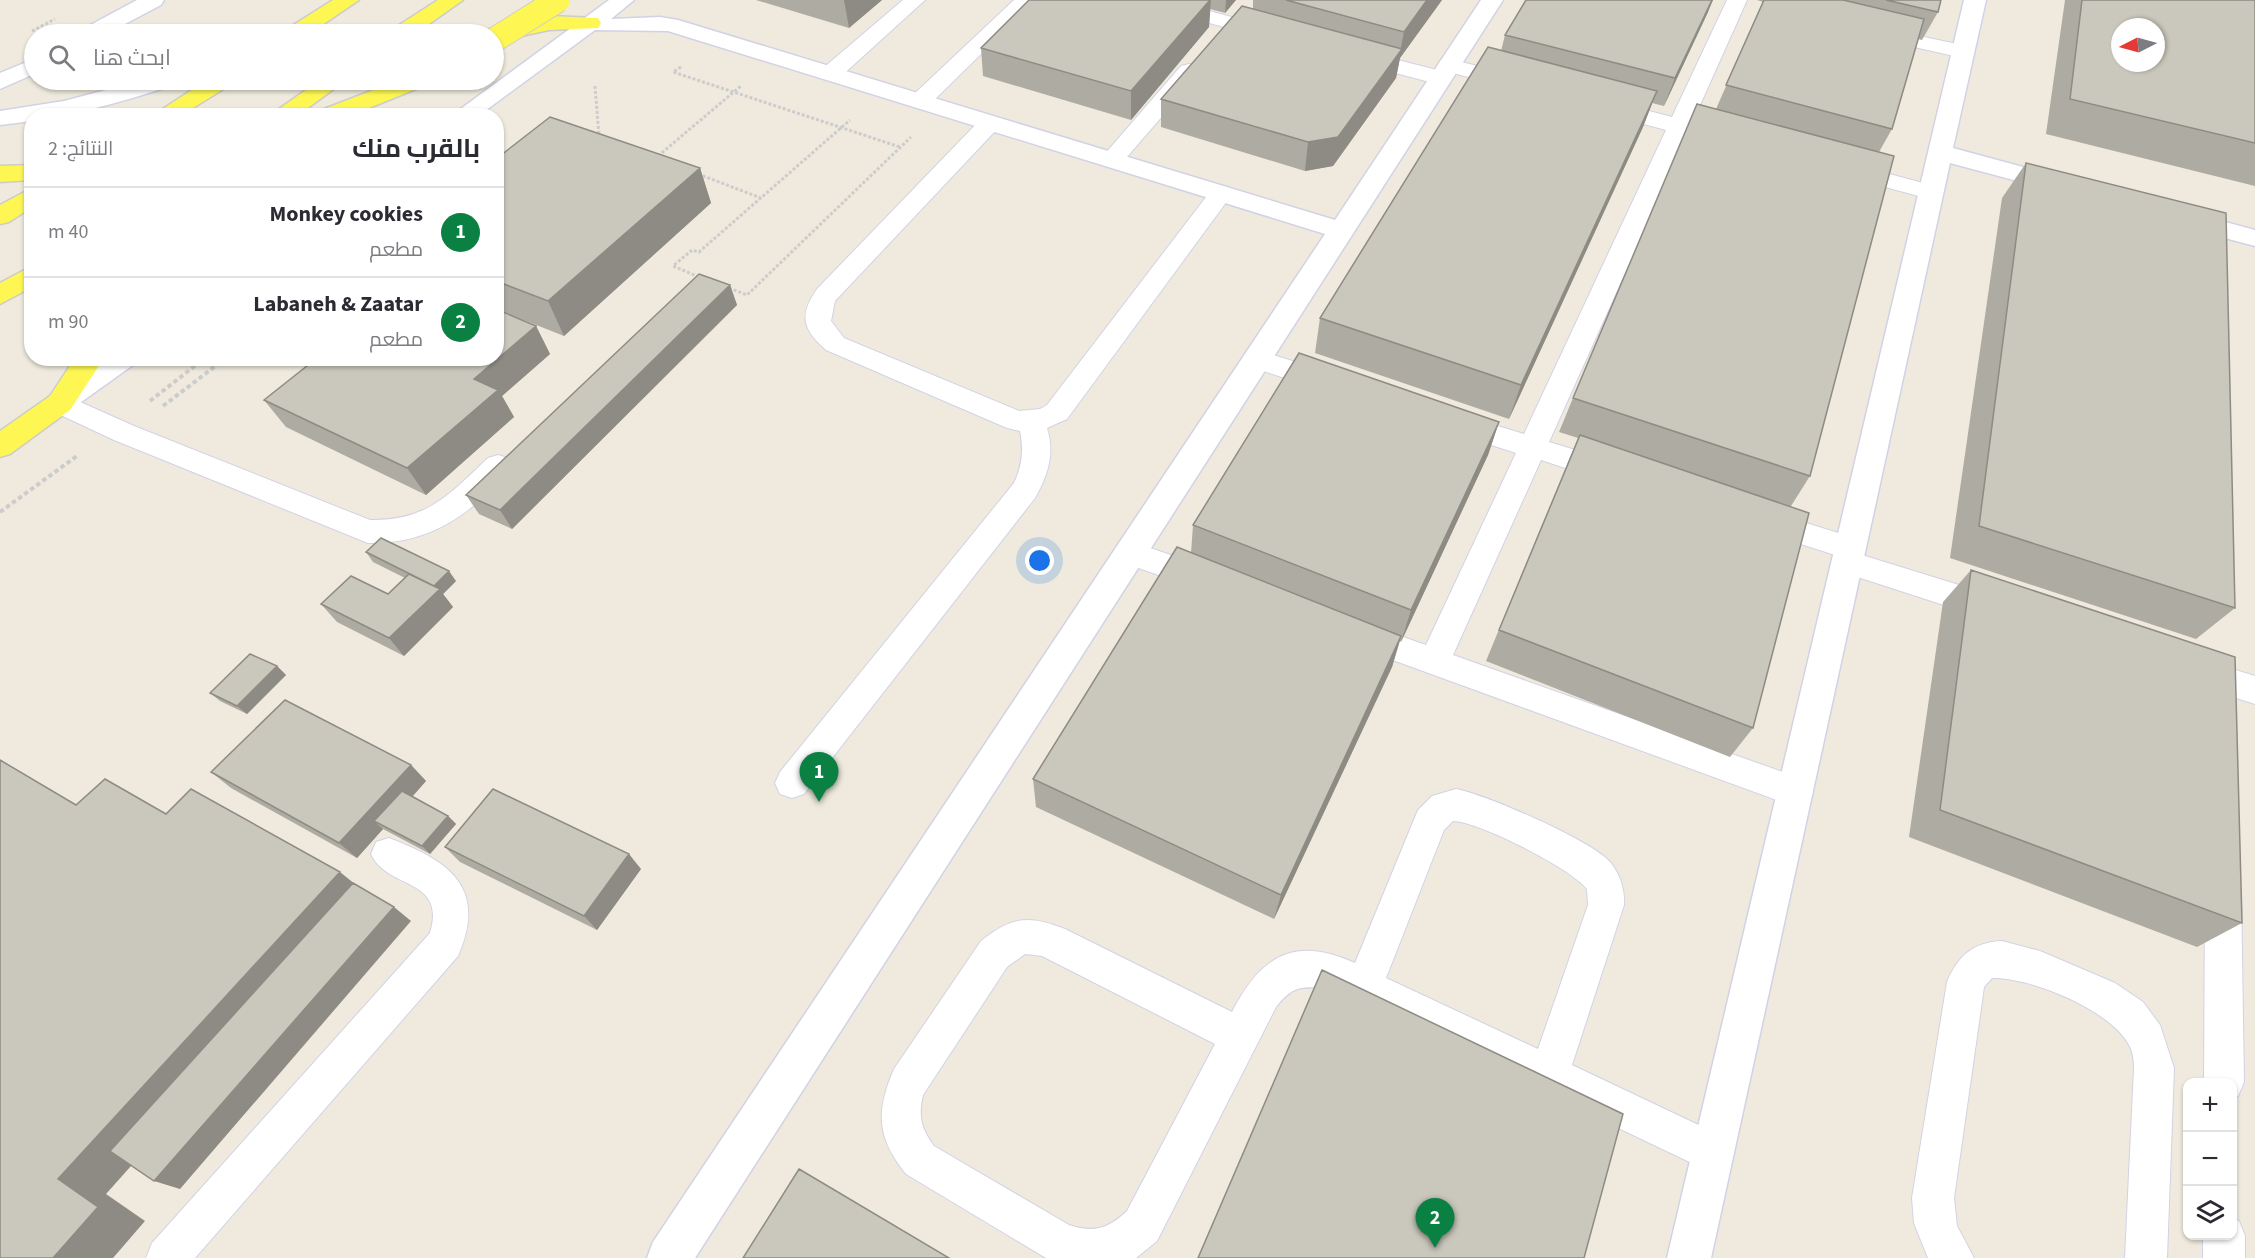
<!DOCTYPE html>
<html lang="ar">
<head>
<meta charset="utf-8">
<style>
	:root { --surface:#fff; --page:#f2f2f3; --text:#2b2b33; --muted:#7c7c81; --line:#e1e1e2; --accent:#0b8043 }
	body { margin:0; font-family:"Source Sans 3",Cairo,sans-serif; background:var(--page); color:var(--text); direction:rtl }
	.controls { position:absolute; right:18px; bottom:18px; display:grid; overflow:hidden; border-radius:12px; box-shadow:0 2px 4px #0004 }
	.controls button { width:54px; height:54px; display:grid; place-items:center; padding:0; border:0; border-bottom:2px solid var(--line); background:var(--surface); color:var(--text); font:30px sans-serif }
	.compass { position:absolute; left:2111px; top:18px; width:54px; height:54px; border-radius:50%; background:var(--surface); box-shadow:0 2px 4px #0004; rotate:264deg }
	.you { position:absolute; left:1040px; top:561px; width:21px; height:21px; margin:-15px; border:4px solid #fff; border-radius:50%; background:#1a73e8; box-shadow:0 0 0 9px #1a73e833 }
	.badge { display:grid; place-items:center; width:39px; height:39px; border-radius:50%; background:var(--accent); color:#fff; font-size:20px; font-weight:700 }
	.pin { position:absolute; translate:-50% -50px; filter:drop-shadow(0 2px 3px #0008) }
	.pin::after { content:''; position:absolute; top:32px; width:21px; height:18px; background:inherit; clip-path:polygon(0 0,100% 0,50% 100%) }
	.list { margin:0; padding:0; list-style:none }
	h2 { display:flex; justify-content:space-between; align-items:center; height:78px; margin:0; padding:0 24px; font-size:26px }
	h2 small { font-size:20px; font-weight:400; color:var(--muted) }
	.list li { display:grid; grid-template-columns:39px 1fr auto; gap:18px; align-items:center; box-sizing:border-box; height:90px; padding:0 24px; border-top:2px solid var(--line) }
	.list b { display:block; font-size:22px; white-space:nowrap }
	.list p { margin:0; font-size:20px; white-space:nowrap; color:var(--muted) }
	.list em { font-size:20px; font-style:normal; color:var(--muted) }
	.icon { flex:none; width:33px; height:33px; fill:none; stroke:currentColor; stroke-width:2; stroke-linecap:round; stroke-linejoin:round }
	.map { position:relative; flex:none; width:2255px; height:1258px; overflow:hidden; direction:ltr }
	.search { position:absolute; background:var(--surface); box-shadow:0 2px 4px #0004; left:24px; top:24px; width:480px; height:66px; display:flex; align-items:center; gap:15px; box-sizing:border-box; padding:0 21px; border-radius:33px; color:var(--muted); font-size:22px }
	.panel { position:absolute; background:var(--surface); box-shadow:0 2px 4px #0004; left:24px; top:108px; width:480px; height:258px; border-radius:24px; direction:rtl }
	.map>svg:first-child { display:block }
</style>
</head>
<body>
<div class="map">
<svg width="2255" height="1258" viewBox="0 0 2255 1258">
	<rect width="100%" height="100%" fill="#efeadd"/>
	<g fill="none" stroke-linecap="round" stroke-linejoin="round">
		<defs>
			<path id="service" d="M903 0H925L838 79H822L819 74 822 69Z
				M1014 0H1036L928 106H912L909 101 912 96Z
				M1135 0H1169L1276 29 1280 33 1276 37 1269 39 1138 4Z
				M1727 0H1747L1692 123 1706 126 1709 131 1706 136 1698 138 1687 135 1549 442 1621 464 1625 472 1621 480 1611 483 1541 460 1453 655 1808 781 1813 792 1808 803 1796 807 1346 643 1341 634 1346 625 1357 621 1426 645 1516 453 1445 430 1441 423 1445 416 1455 413 1524 434 1666 130 1599 112 1596 107 1599 102 1607 100 1672 117Z
				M1877 27 1971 47 1974 52 1971 57 1963 58 1870 37 1866 33 1870 29Z
				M1358 50 1449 73 1452 78 1449 83 1441 85 1350 61 1347 56 1350 51Z
				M1449 59 1523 77 1526 82 1523 87 1515 89 1441 70 1438 65 1441 60Z
				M1189 64 1197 66 1200 71 1197 76 1120 165H1104L1100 160 1104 155 1181 66Z
				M990 116 998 118 1001 123 998 128 835 301 831 321 844 338 1019 411 1040 409 1047 405 1213 188 1221 186 1229 188 1233 193 1067 419 1047 428C1055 454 1048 475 1035 498L804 794 792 798 780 794 775 783 780 772 1014 483C1022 466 1024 450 1020 431L1007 428 826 350C802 329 799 315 817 289L982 118Z
				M1848 163 1938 187 1942 192 1938 197 1930 199 1840 175 1836 170 1840 165Z
				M1257 350 1341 376 1345 383 1341 390 1331 393 1248 366 1244 359 1248 352Z
				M60 393 134 426 370 520C427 521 449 495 488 458L498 455 508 458 512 466C506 477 497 485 488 493 453 526 417 544 368 543L114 440 50 410 46 403 50 396Z
				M1764 510 1861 540 1865 548 1862 555 2001 598 2006 607 2001 616 1990 620 1836 570 1832 562 1835 555 1754 529 1749 521 1754 513Z
				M1130 541 1217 571 1221 580 1217 589 1206 592 1119 561 1115 553 1119 545Z
				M2194 657 2255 676V704L2183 681 2178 671 2183 661Z
				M1456 789C1487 795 1590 840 1610 862 1620 874 1625 890 1624 905L1572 1065 1728 1139 1734 1153 1728 1167 1714 1173 1700 1167 1325 988C1300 986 1292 987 1276 1007L1157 1241 1136 1258H1046L906 1174C876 1137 876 1111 894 1069L981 941C1012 916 1029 915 1065 929L1232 1012C1261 956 1294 935 1355 963L1418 810 1432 796ZM1453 821C1478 821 1572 869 1587 889L1588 905 1538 1049 1386 978 1444 830ZM1025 954 1042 956 1215 1044 1127 1211C1108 1229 1094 1233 1069 1225L934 1146C921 1129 918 1116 923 1095L1007 967Z
				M389 838C449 861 488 887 458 956L195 1258H146L152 1243 430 933C447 877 387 890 371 854L376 842Z
				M2223 874 2236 879 2241 891 2244 1082 2238 1096 2232 1098V1082H2204L2205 891 2210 879Z
				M2002 941 2040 951 2115 983 2143 1002 2160 1025 2174 1068 2167 1258H2125L2134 1068C2134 1061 2133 1052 2129 1045 2111 1010 2030 977 1992 978L1984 987 1954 1198 1957 1226 1974 1258H1928L1914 1223 1912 1198 1947 982C1958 956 1973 942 2002 941Z
				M2232 1218 2239 1221 2245 1236V1258H2203V1236H2232Z"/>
			<path id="minor" d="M137 0H164L161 5 106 34H80L83 29Z
				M609 0H634L611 19 660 17 678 20 1335 220 1481 0H1503L695 1258H647L653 1242 1325 234 668 31 595 30 478 116H451Z
				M1964 0H1986L1953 148 2071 180 2074 185 2071 190 2062 193 1950 163 1711 1258H1667Z
				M34 59V74L0 89V73Z
				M2181 210 2255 230V246L2172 224 2168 218 2172 212Z
				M103 358H137L133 365 70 410 60 413 50 410 46 403 50 396Z"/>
			<path id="tertiary" d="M144 80H178L175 85C128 99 81 116 32 116V121L0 125V111L64 101Z"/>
			<path id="primary" d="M333 0H359L309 34H284L287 29Z
				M438 0H463L415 34H390L393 29Z
				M549 16 598 18 601 23 598 28 549 30 498 41 494 40V34H487L490 29Z
				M207 80H233L230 85 180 116H152Z
				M320 80H346L297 116H269Z
				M399 80H429L426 85 349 116H316L319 111Z
				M32 165V180L0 182V166Z
				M32 188V207L9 222 0 224V205Z
				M32 266V287L0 304V283Z
				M75 358H104L70 410 10 454 0 457V431L50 396Z"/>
		</defs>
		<use href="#service" stroke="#d2d2e6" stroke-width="2"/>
		<use href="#minor" stroke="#d2d2e6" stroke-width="3"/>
		<use href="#tertiary" stroke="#d2d2e6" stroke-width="3"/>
		<use href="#primary" stroke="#ccc" stroke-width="3"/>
		<path stroke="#ccc" stroke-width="3" stroke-dasharray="3 2" stroke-linecap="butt" d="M32 31 55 19
			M681 67 673 72 900 147
			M595 86 599 136
			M658 156 742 85
			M698 174 761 198
			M699 277 673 266 692 250 699 252 850 120
			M729 288 747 295 911 137"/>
		<path stroke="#ccc" stroke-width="4" stroke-dasharray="4.5 3" stroke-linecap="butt" d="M150 401 205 358
			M163 406 226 358
			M0 512 77 456"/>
		<use href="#service" fill="#fff" fill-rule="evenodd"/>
		<use href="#minor" fill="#fff" fill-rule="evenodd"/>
		<use href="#tertiary" fill="#fff" fill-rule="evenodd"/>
		<use href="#primary" fill="#fef753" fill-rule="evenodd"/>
		<defs>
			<path id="primary-bridge" d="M494 40 558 0"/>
		</defs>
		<use href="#primary-bridge" stroke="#ccc" stroke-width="26" stroke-linecap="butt"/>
		<use href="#primary-bridge" stroke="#fef753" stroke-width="24"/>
	</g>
	<path fill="#aeaba2" d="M756 0H882L849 28Z
		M1029 0H1236L1225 13 1210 9 1209 27 1131 120 983 76 981 48Z
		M1253 0H1442L1400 58 1396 78 1333 166 1305 171 1161 127V99L1253 9Z
		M1757 0H1941L1938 12 1922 40 1918 39 1892 129 1879 152 1810 476 1791 506 1753 728 1730 757 1486 661 1578 438 1559 432 1573 398 1716 109 1763 2Z
		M2065 0H2255V186L2046 134Z
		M1708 12 1664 106 1652 103 1643 127 1509 419 1315 353 1320 318 1501 51 1505 35Z
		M496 159 700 168 711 203 564 336 496 309Z
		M2026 163 2235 608 2196 639 1950 558 2002 198Z
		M730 285 737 305 512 529 479 514 466 495Z
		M536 326 550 354 502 396 514 417 426 495 286 427 264 400Z
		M1499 422 1488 455 1401 642 1400 641 1392 667 1274 919 1036 807 1033 779 1191 553 1193 525Z
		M366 552 456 581 443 594 453 607 404 656 337 622 321 604 388 594 405 578 373 562Z
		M1971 570 2242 923 2197 947 1909 837 1943 602Z
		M277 666 286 675 247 714 220 701 210 693Z
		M411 765 426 781 413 796 448 816 456 824 430 854 383 829 357 858 231 788 211 772Z
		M445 847 641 869 597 930 460 862Z"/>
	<path fill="#8d8b84" d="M844 0H882L849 28Z
		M1210 0H1211L1209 27 1131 120V91Z
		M1226 0H1236L1225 13Z
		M1427 0H1442L1400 58 1396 78 1333 166 1305 171 1308 142 1400 52 1404 32Z
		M1712 0H1713L1708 12 1664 106 1675 78Z
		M1657 91 1643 127 1509 419 1521 385Z
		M700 168 711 203 564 336 548 301Z
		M730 285 737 305 512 529 500 510Z
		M536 326 550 354 502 396 514 417 426 495 407 468 474 379Z
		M1499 422 1488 455 1401 642 1411 610Z
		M449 571 456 581 443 594 453 607 404 656 389 638 434 586Z
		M1401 636 1392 667 1274 919 1281 895Z
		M277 666 286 675 247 714 237 706Z
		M411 765 426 781 385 827 374 821 383 829 357 858 339 843Z
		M448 816 456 824 430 854 422 846Z
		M629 854 641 869 597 930 584 916Z
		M340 872 371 897 106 1194 145 1221 113 1258H53L58 1179Z
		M394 907 411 921 180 1189 154 1181Z"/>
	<path fill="#cac7bc" stroke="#8d8b84" stroke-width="1.5" fill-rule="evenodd" d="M1029 0H1210L1131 91 981 48Z
		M1286 0H1427L1404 32Z
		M1526 0H1712L1675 78 1505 35Z
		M1764 0H1843L1924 19 1892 129 1726 85Z
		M1886 0H1941L1938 12Z
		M2082 0H2255V143L2070 99ZM2120 27H2156V63H2120Z
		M1242 6 1402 49 1338 137 1308 142 1161 99Z
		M1488 47 1657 91 1521 385 1320 318Z
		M1697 104 1894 156 1810 476 1573 398Z
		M550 117 700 168 548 301 496 281V159Z
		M2026 163 2226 213 2235 608 1979 526Z
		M699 274 730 285 500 510 466 495Z
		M496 309 536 326 474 379 498 390 407 468 264 400 317 358H496Z
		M1299 353 1499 422 1411 610 1193 525Z
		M1580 435 1809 513 1753 728 1499 630Z
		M381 538 449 571 434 586 366 552Z
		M1177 547 1401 636 1281 895 1033 779Z
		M1971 570 2235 657 2242 923 1940 810Z
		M409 574 440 589 389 638 321 604 351 576 388 594Z
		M250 654 277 666 237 706 210 693Z
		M285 700 411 765 339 843 211 772Z
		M0 760 76 805 105 779 166 814 191 789 340 872 58 1179 98 1207 53 1258H0Z
		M493 789 629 854 584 916 445 847Z
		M402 791 448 816 422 846 374 821Z
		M353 883 394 907 154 1181 110 1151Z
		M1322 970 1623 1114 1584 1258H1198Z
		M799 1169 949 1258H743Z"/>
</svg>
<div class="controls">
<button>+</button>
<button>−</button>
<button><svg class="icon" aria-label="layers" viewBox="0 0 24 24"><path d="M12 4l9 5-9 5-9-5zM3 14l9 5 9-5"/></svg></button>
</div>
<svg class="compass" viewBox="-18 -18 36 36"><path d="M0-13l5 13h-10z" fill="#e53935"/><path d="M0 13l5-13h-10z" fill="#7c7c81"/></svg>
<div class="you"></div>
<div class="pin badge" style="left:819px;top:802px">1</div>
<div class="pin badge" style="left:1435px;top:1248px">2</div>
<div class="search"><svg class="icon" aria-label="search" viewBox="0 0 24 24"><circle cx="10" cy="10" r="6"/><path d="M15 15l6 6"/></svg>ابحث هنا</div>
<section class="panel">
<h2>بالقرب منك<small>النتائج: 2</small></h2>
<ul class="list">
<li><span class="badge">1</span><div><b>Monkey cookies</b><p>مطعم</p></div><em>40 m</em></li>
<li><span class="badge">2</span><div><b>Labaneh &amp; Zaatar</b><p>مطعم</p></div><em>90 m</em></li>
</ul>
</section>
</div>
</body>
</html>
